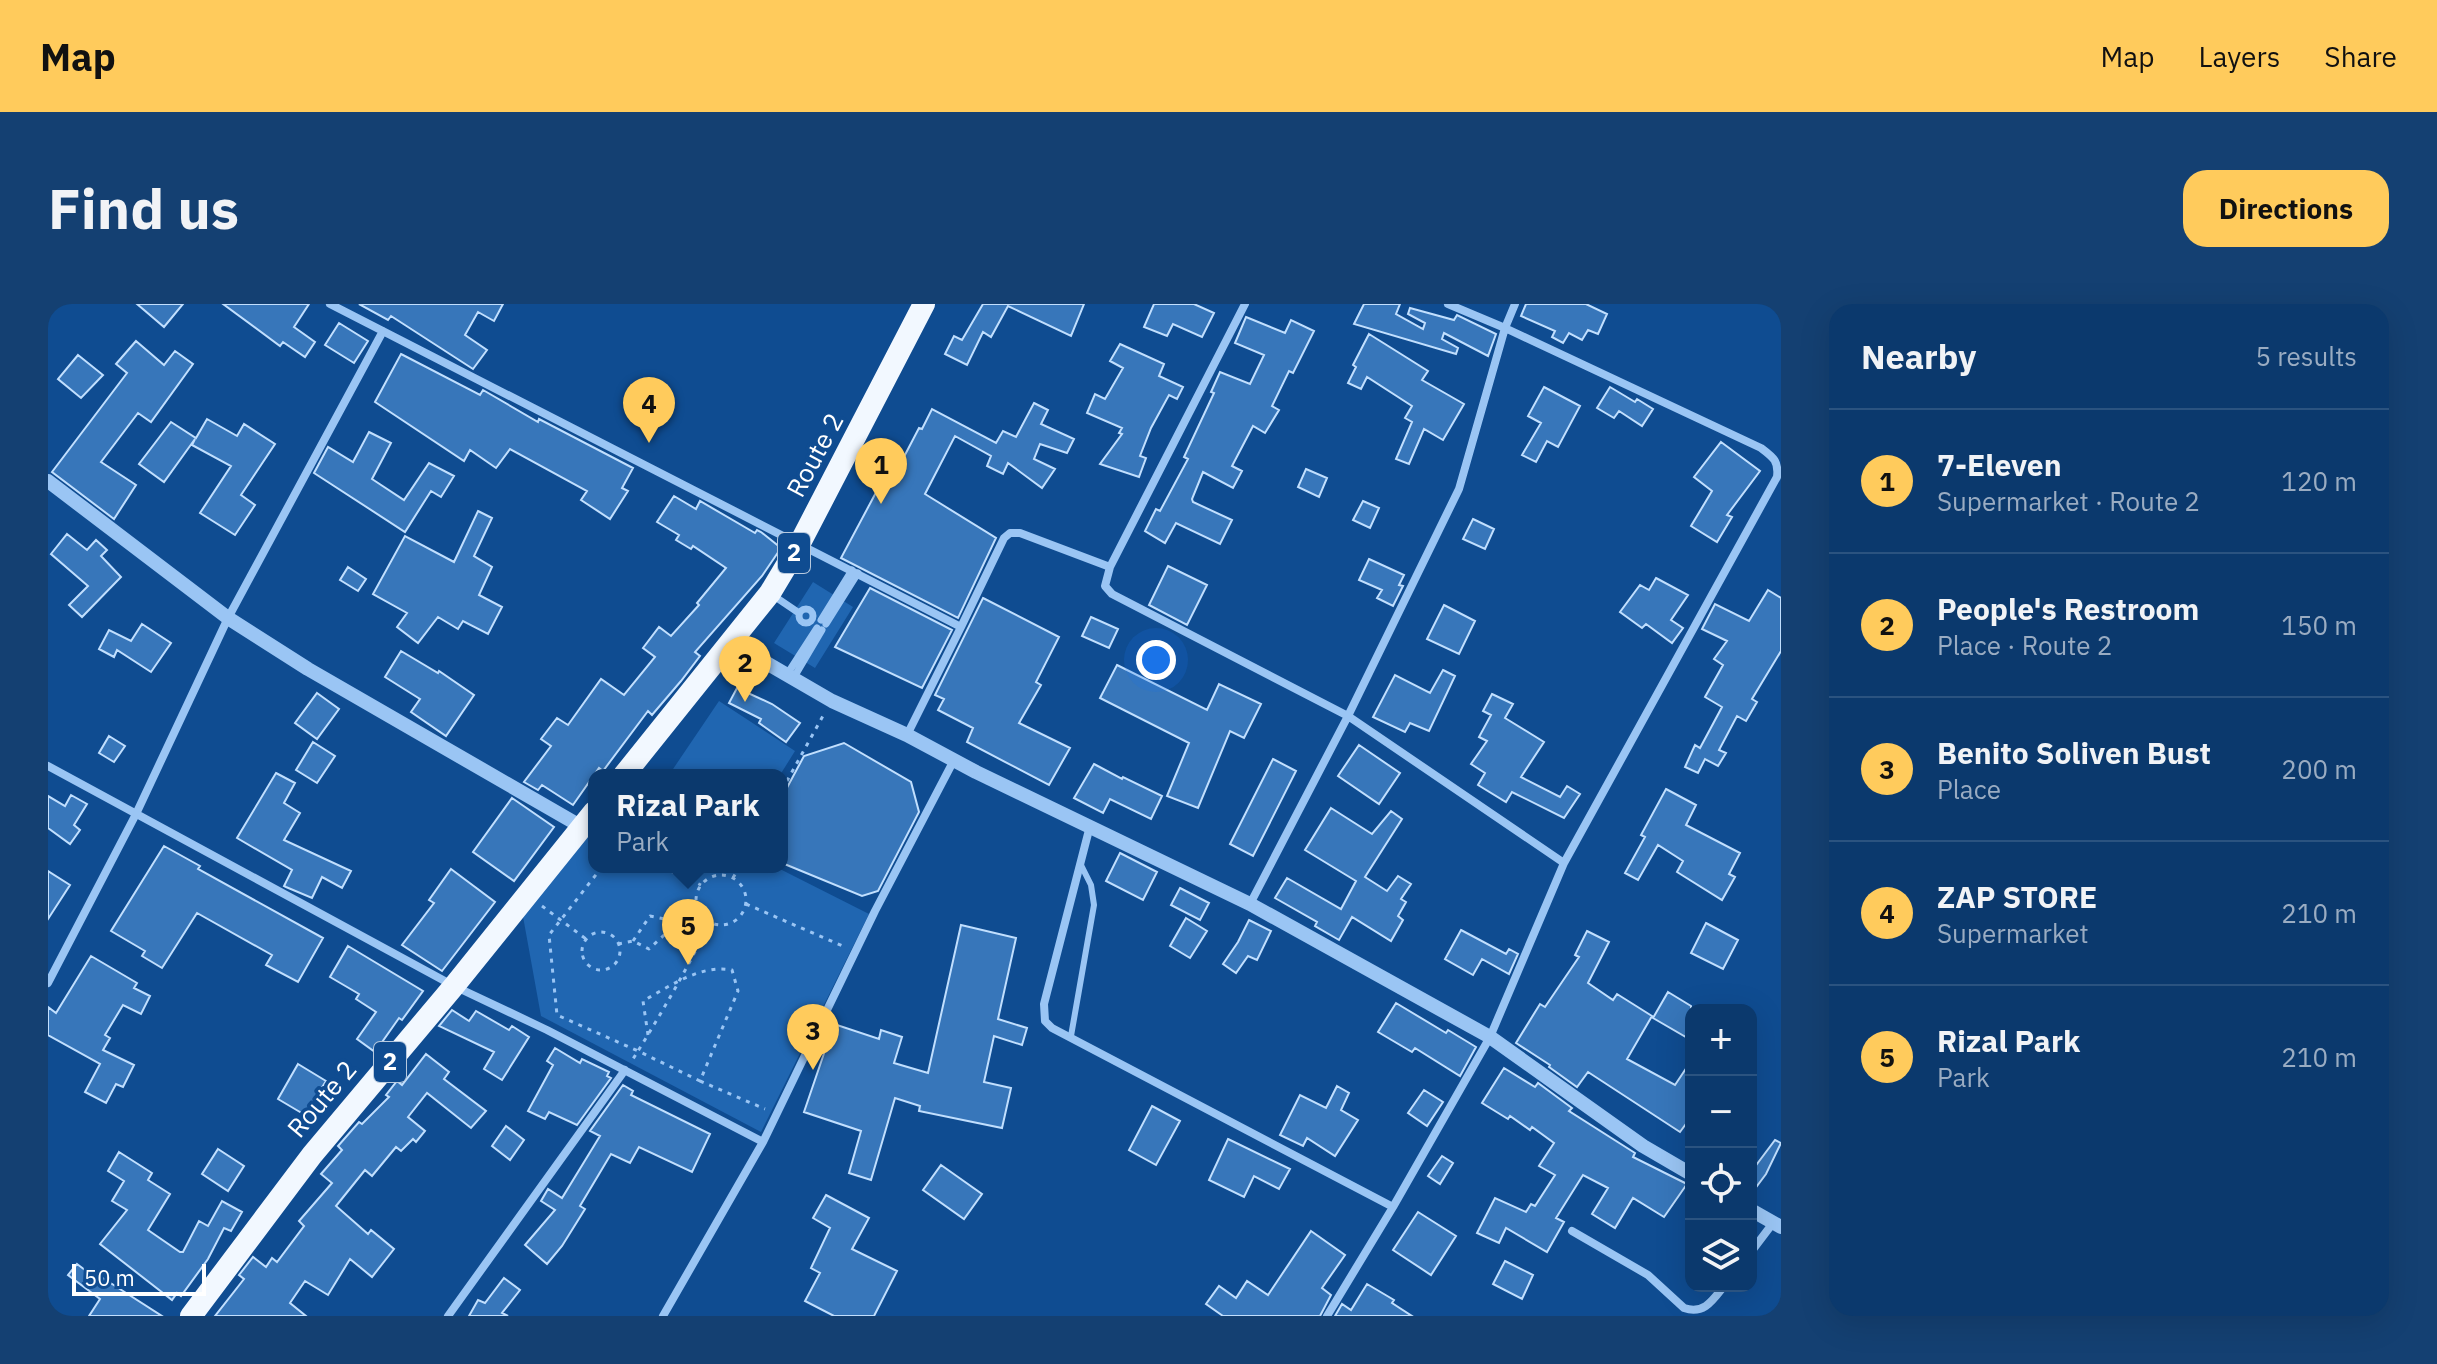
<!DOCTYPE html>
<html lang="en">
<head>
<meta charset="utf-8">
<style>
	:root { --surface:#0b396d; --page:#144072; --text:#f1f3f6; --muted:#9aacc2; --line:#2b5380; --accent:#ffcb5c }
	body { margin:0; font-family:"IBM Plex Sans",sans-serif; background:var(--page); color:var(--text) }
	.controls { position:absolute; right:24px; bottom:24px; display:grid; overflow:hidden; border-radius:16px; box-shadow:0 8px 32px #0002 }
	.controls button { width:72px; height:72px; display:grid; place-items:center; padding:0; border:0; border-bottom:2px solid var(--line); background:var(--surface); color:var(--text); font:40px sans-serif }
	.scale { position:absolute; left:24px; bottom:20px; width:134px; box-sizing:border-box; padding-left:8px; border:4px solid #fff; border-top:0; font-size:22px; line-height:28px; white-space:nowrap; color:#fff; -webkit-text-stroke:6px #0f4c91; paint-order:stroke }
	.you { position:absolute; left:1108px; top:356px; width:28px; height:28px; margin:-20px; border:6px solid #fff; border-radius:50%; background:#1a73e8; box-shadow:0 0 0 12px #1a73e833 }
	.badge { display:grid; place-items:center; width:52px; height:52px; border-radius:50%; background:var(--accent); color:#111; font-size:26px; font-weight:700 }
	.pin { position:absolute; translate:-50% -66px; filter:drop-shadow(0 2px 4px #0008) }
	.pin::after { content:''; position:absolute; top:42px; width:28px; height:24px; background:inherit; clip-path:polygon(0 0,100% 0,50% 100%) }
	.popup { position:absolute; left:540px; top:465px; width:200px; height:104px; box-sizing:border-box; display:grid; place-content:center; border-radius:16px; background:var(--surface); filter:drop-shadow(0 2px 6px #0005); font-size:26px; white-space:nowrap; color:var(--muted) }
	.popup b { font-size:30px; color:var(--text) }
	.popup::after { content:''; position:absolute; left:50%; top:100%; margin-left:-16px; border:16px solid transparent; border-top-color:var(--surface) }
	.list { margin:0; padding:0; list-style:none }
	h2 { display:flex; justify-content:space-between; align-items:center; height:104px; margin:0; padding:0 32px; font-size:34px }
	h2 small { font-size:26px; font-weight:400; color:var(--muted) }
	.list li { display:grid; grid-template-columns:52px 1fr auto; gap:24px; align-items:center; box-sizing:border-box; height:144px; padding:0 32px; border-top:2px solid var(--line) }
	.list b { display:block; font-size:30px; white-space:nowrap }
	.list p { margin:0; font-size:26px; white-space:nowrap; color:var(--muted) }
	.list em { font-size:26px; font-style:normal; color:var(--muted) }
	.icon { flex:none; width:44px; height:44px; fill:none; stroke:currentColor; stroke-width:2; stroke-linecap:round; stroke-linejoin:round }
	.map { position:relative; flex:none; width:1733px; height:1012px; overflow:hidden; border-radius:24px }
	header { display:flex; align-items:center; gap:48px; box-sizing:border-box; height:112px; padding:0 40px; background:var(--accent); color:#111 }
	header strong { font-size:38px }
	nav { display:flex; gap:44px; margin-inline-start:auto; font-size:28px }
	.intro { display:flex; align-items:center; justify-content:space-between; box-sizing:border-box; height:192px; padding:0 48px }
	h1 { margin:0; font-size:56px }
	.button { padding:20px 36px; border-radius:24px; background:var(--accent); color:#111; font-size:28px; font-weight:700 }
	main { display:flex; gap:48px; padding:0 48px }
	aside { flex:1; background:var(--surface); border-radius:24px; box-shadow:0 8px 32px #0002 }
	.map>svg:first-child { display:block }
</style>
</head>
<body>
<header>
<strong>Map</strong>
<nav><a>Map</a><a>Layers</a><a>Share</a></nav>
</header>
<div class="intro"><h1>Find us</h1><a class="button">Directions</a></div>
<main>
<div class="map">
<svg width="1733" height="1012" viewBox="0 0 1733 1012">
	<rect width="100%" height="100%" fill="#0f4c91"/>
	<path fill="#2066b1" d="M765 278 805 303 767 364 726 339Z
		M671 397 747 447 732 471H621Z
		M546 520V563H728L821 610 713 828 493 712 474 607Z"/>
	<path fill="#3776ba" stroke="#c1dffe" stroke-width="2" d="M89 0H135L116 23Z
		M175 0H261L246 23 267 38 257 53 235 38 232 42Z
		M311 0H455L446 17 430 8 417 31 439 46 425 65 343 12 340 16Z
		M935 0H1036L1023 32 960 2 943 33 935 28 919 61 897 50 906 32 914 36Z
		M1106 0H1146L1166 9 1154 33 1125 20 1119 32 1096 23Z
		M1316 0H1352L1348 10 1375 25 1377 19 1360 10 1362 4 1406 16 1409 11 1448 30 1440 52 1396 29 1394 35 1410 44 1408 50 1306 20Z
		M1478 0H1538L1559 10 1550 30 1540 26 1534 36 1521 29 1515 39 1504 33 1507 27 1473 12Z
		M1198 13 1237 29 1243 16 1266 27 1245 69 1241 67 1224 102 1231 106 1217 129 1205 122 1184 162 1194 167 1185 184 1155 168 1144 195 1145 198 1184 216 1172 240 1128 219 1117 239 1097 227 1108 205 1112 207 1140 155 1136 153 1166 89 1163 88 1172 68 1202 80 1216 51 1187 39Z
		M291 19 320 37 306 59 277 41Z
		M1321 30 1380 67 1374 76 1416 100 1395 136 1376 125 1361 160 1348 155 1364 118 1357 114 1364 102 1319 73 1313 85 1300 79 1308 63 1305 61Z
		M88 37 116 61 127 47 145 60 103 118 90 109 53 158 88 181 66 215 4 168 79 69 68 60Z
		M1072 40 1116 60 1111 72 1135 83 1129 95 1121 91 1103 124 1092 152 1098 154 1091 173 1052 160 1074 130 1071 129 1074 124 1039 109 1047 90 1057 95 1075 64 1062 57Z
		M353 50 432 91 435 86 490 118 491 115 585 164 574 184 580 187 562 215 533 196 539 187 462 145 448 164 422 146 416 157 327 98Z
		M30 51 55 71 33 94 10 75Z
		M1496 83 1532 102 1510 143 1499 137 1488 158 1474 151 1493 119 1480 112Z
		M1562 83 1587 98 1589 95 1605 105 1594 122 1571 107 1566 114 1549 104Z
		M986 99 1000 106 993 120 1026 135 1019 149 992 140 986 155 1007 165 994 184 960 159 955 170 939 162 943 152 907 132 877 190 948 234 910 314 793 254 840 166 847 170 871 124 874 125 884 105 948 139 955 127 968 133Z
		M159 115 189 132 196 120 227 140 193 191 207 201 187 231 152 209 183 162 144 141 147 135 116 178 91 160 123 118 148 134Z
		M321 128 343 139 324 175 356 196 381 159 406 172 393 193 383 187 357 228 266 169 280 143 305 158Z
		M1673 138 1712 167 1679 211 1684 213 1669 238 1643 222 1664 187 1646 173Z
		M1258 165 1279 174 1271 193 1250 183Z
		M626 192 648 205 652 197 707 229 709 226 713 228 733 244 714 272 647 348 652 352 633 377 604 411 600 407 555 467 551 464 525 501 494 481 490 486 476 478 503 442 493 435 509 414 520 421 553 375 576 391 607 353 595 344 611 323 623 332 651 301 649 299 678 264 645 242 643 245 628 236 631 231 609 218Z
		M1315 197 1331 204 1322 224 1305 216Z
		M430 207 444 214 426 252 444 263 431 291 454 303 440 330 415 317 410 325 390 313 370 339 349 323 359 309 325 290 357 232 406 258Z
		M1425 215 1446 225 1437 245 1415 235Z
		M19 230 39 246 48 236 59 246 53 252 73 273 34 313 21 301 40 282 3 250Z
		M1321 255 1356 271 1351 281 1355 282 1345 302 1329 294 1334 286 1311 276Z
		M1120 262 1159 281 1139 321 1101 301Z
		M300 263 318 275 310 287 292 276Z
		M1608 274 1640 291 1623 316 1635 324 1624 339 1598 320 1594 324 1572 308 1592 281 1601 286Z
		M822 284 904 326 874 384 787 343Z
		M1720 286 1733 294V347L1704 395 1709 398 1698 417 1689 412 1671 446 1678 449 1670 462 1657 455 1650 469 1637 463 1647 441 1652 444 1674 403 1657 393 1675 361 1666 355 1679 337 1654 325 1667 300 1701 317Z
		M935 294 1011 333 988 378 993 381 971 419 1022 444 1001 481 919 438 925 424 890 406 896 395 887 391Z
		M1396 301 1427 317 1411 350 1379 335Z
		M1043 313 1070 325 1061 344 1034 332Z
		M94 320 123 339 103 368 69 346 66 353 51 345 61 326 83 337Z
		M353 347 390 369 391 367 426 391 398 432 363 408 372 395 337 373Z
		M1069 361 1159 406 1171 380 1213 400 1196 434 1182 427 1150 504 1119 492 1141 439 1052 394Z
		M1395 366 1407 372 1381 427 1362 419 1357 428 1325 413 1347 371 1382 389Z
		M689 384 724 400 752 419 738 438 711 419 713 415 681 399Z
		M269 389 291 405 269 435 247 419Z
		M1444 390 1465 400 1457 414 1496 438 1473 473 1512 493 1519 482 1532 490 1516 514 1464 488 1458 498 1430 481 1437 469 1423 460 1439 437 1431 433 1443 411 1435 407Z
		M61 432 77 442 66 458 51 449Z
		M265 438 287 452 269 479 248 466Z
		M796 439 863 478 871 508 830 587 814 592 734 559V493L756 452Z
		M1311 441 1352 469 1331 500 1290 472Z
		M1225 455 1248 467 1205 552 1182 540Z
		M1046 460 1074 475 1075 473 1114 492 1103 515 1062 495 1055 509 1026 494Z
		M228 469 247 479 236 499 252 509 236 536 303 567 294 584 274 573 264 594 238 583 236 582 244 566 189 534Z
		M1618 485 1648 501 1638 521 1692 549 1681 570 1687 573 1674 596 1629 568 1635 557 1610 541 1590 576 1577 569 1597 533 1593 531Z
		M23 491 39 500 26 521 32 526 22 540 0 524V492L17 502Z
		M464 494 506 523 466 577 425 548Z
		M1283 504 1324 530 1343 507 1354 515 1317 573 1339 587 1350 572 1363 580 1353 595 1358 598 1350 612 1355 616 1343 637 1304 613 1291 636 1267 622 1269 618 1227 594 1239 574 1293 605 1308 577 1257 546Z
		M116 542 152 562 150 565 275 634 250 678 218 661 224 651 149 609 114 664 94 652 97 647 63 627Z
		M1072 549 1109 568 1095 596 1058 577Z
		M403 565 447 598 394 667 354 641 386 599 381 596Z
		M0 567 22 581 0 615Z
		M1132 584 1161 599 1152 616 1123 601Z
		M1138 614 1159 627 1142 654 1122 642Z
		M1201 616 1223 627 1209 656 1200 652 1188 669 1175 660 1190 638Z
		M1658 619 1690 636 1675 665 1643 649Z
		M913 621 968 634 950 715 979 724 974 741 946 732 936 778 963 784 954 824 871 807 872 802 847 794 823 876 801 869 813 827 756 808 786 720 831 735 833 726 854 733 846 759 880 769Z
		M1413 626 1458 650 1461 645 1470 650 1461 670 1434 655 1425 671 1397 655Z
		M1539 627 1561 638 1540 679 1565 696 1569 690 1604 712 1579 755 1627 781 1643 757V813L1632 828 1540 768 1529 783 1501 763 1502 761 1468 739 1492 700 1497 703 1531 653 1527 651Z
		M300 642 375 687 354 716 351 714 327 748 309 735 328 708 308 695 311 690 282 673Z
		M43 652 89 679 86 684 102 692 93 710 75 701 57 731 62 734 55 746 86 761 75 783 68 780 58 799 37 788 52 760 0 731V703L8 709Z
		M1620 688 1643 702V736L1605 714Z
		M1348 699 1398 729 1400 726 1428 743 1412 772 1367 744 1364 748 1330 728Z
		M404 706 421 717 428 707 461 726 464 722 481 733 454 776 436 765 446 748 391 722Z
		M507 744 532 759 534 755 561 768 559 772 563 774 529 821 501 808 497 815 480 807 505 761 499 757Z
		M378 750 401 768 396 775 438 807 423 824 379 789 360 813 377 827 368 838 365 835 353 847 348 843 324 872 317 866 288 902 320 930 323 926 346 945 324 973 302 955 280 991 257 977 242 999 258 1012H167L196 975 191 971 205 953 218 963 224 954 229 958 256 922 251 917 284 879 273 870 294 846 290 842 311 818 314 820 341 793 338 791 349 777 354 781Z
		M250 760 278 777 257 811 230 795Z
		M1456 764 1487 783 1490 779 1524 804 1521 807 1587 849 1585 853 1639 880 1616 913 1585 894 1567 924 1544 910 1560 884 1535 871 1508 914 1516 918 1499 948 1458 924 1451 939 1429 929 1447 894 1478 908 1483 900 1487 902 1507 871 1491 862 1506 839 1484 823 1482 826 1462 812 1460 815 1434 799Z
		M575 781 585 787 583 791 662 830 644 868 591 843 582 859 563 850 532 902 537 905 514 942 499 960 477 941 507 906 493 897 500 885 514 894 552 832 542 827Z
		M1289 782 1301 789 1293 806 1310 816 1287 852 1259 834 1255 842 1232 831 1252 791 1278 804Z
		M1376 786 1395 798 1379 822 1360 809Z
		M1104 802 1132 817 1108 861 1081 846Z
		M458 822 476 836 462 856 444 842Z
		M1180 835 1242 865 1231 885 1206 872 1196 893 1161 876Z
		M1727 836 1733 839 1718 870 1703 890V868Z
		M170 845 196 862 180 887 154 870Z
		M71 848 104 869 100 876 122 890 100 926 132 948H135L151 917 160 922 174 897 194 908 183 927 176 924 160 955 133 992 129 989 124 996 52 940 79 906 64 897 76 877 60 867Z
		M1394 852 1405 859 1392 880 1380 872Z
		M893 861 934 890 916 915 875 886Z
		M778 891 821 914 804 945 849 967 826 1012H786L757 997 772 969 763 964 782 924 765 914Z
		M1370 908 1408 932 1383 971 1345 946Z
		M1263 927 1297 951 1274 984 1283 991 1272 1012H1175L1158 1000 1171 982 1188 994 1199 977 1220 991Z
		M1457 957 1485 971 1474 995 1445 980Z
		M29 960 45 972 47 969 114 1012H41L52 995 20 971Z
		M456 974 472 986 454 1009 460 1012H421L430 996 437 999Z
		M1319 980 1346 996 1344 999 1364 1012H1287L1294 1000 1303 1006Z"/>
	<g fill="none" stroke-linecap="round" stroke-linejoin="round">
		<path stroke="#9ac5f4" stroke-width="3" stroke-dasharray="4 6" stroke-linecap="butt" d="M734 486 776 410
			M554 563 501 631 509 711 590 747 585 755
			M614 563 653 581
			M648 596a25 25 0 1 1 50 0a25 25 0 1 1-50 0Z
			M685 574 691 563
			M698 600 797 643
			M494 602 538 635
			M534 647a19 19 0 1 1 38 0a19 19 0 1 1-38 0Z
			M585 637 602 612 632 618
			M570 640 585 637 601 645 627 621 650 606
			M600 731 595 697C622 682 653 660 684 666L690 687 652 777 590 747C616 705 640 663 662 618
			M652 777 717 805"/>
		<path stroke="#9ac5f4" stroke-width="6" d="M1023 732 1046 601 1043 581 1033 561"/>
		<path stroke="#9ac5f4" stroke-width="7" d="M723 290 751 309
			M751 312a7 7 0 1 1 14 0a7 7 0 1 1-14 0Z
			M773 316 804 266
			M778 320 810 269
			M738 372 769 324
			M745 375 774 326"/>
		<path stroke="#9ac5f4" stroke-width="8" d="M282 0 913 323 859 431
			M1197 0 1062 263 1057 282 1064 290 1300 412 1516 559
			M913 323 956 234 962 229H972L1062 263
			M0 462 406 682 499 726 715 838
			M1042 522 996 700 997 717 1004 724 1345 903
			M1202 600 1300 412 1411 185 1457 24 1467 0
			M0 679 88 510 180 314 335 27
			M1524 927 1600 971 1636 1004C1656 1011 1665 996 1676 982
			M1703 948 1725 919
			M400 1012 577 766
			M615 1012 715 838 827 607 906 456
			M1279 1012 1345 903 1442 733 1516 559 1729 173C1731 157 1725 153 1713 144L1457 24 1400 0"/>
		<path stroke="#9ac5f4" stroke-width="14" d="M0 177 180 314 260 365 534 523
			M684 339 784 397 859 431 928 468 1202 600 1442 733 1595 842 1643 870
			M1703 906 1733 923"/>
		<path stroke="#f2f8ff" stroke-width="22" d="M576 471 722 289 752 239 876 0
			M143 1012 264 851 406 682 546 508"/>
	</g>
	<g text-anchor="middle" stroke-width="7" stroke-linejoin="round" paint-order="stroke">
		<g fill="#0f4c91" stroke="#b7c9de" stroke-width="2">
			<rect x="730" y="229" width="32" height="40" rx="6"/>
			<rect x="326" y="738" width="32" height="40" rx="6"/>
		</g>
		<g font-size="24" font-weight="bold" fill="#fff">
			<text x="746" y="257">2</text>
			<text x="342" y="766">2</text>
		</g>
		<g font-size="26" fill="#fff" stroke="#0f4c91">
			<text transform="translate(767 151) rotate(-62)" y="9">Route 2</text>
			<text transform="translate(274 795) rotate(-50)" y="9">Route 2</text>
		</g>
	</g>
</svg>
<div class="controls">
<button>+</button>
<button>−</button>
<button><svg class="icon" aria-label="locate" viewBox="0 0 24 24"><circle cx="12" cy="12" r="6"/><path d="M12 2v4M12 18v4M2 12h4M18 12h4"/></svg></button>
<button><svg class="icon" aria-label="layers" viewBox="0 0 24 24"><path d="M12 4l9 5-9 5-9-5zM3 14l9 5 9-5"/></svg></button>
</div>
<div class="scale">50 m</div>
<div class="you"></div>
<div class="pin badge" style="left:833px;top:200px">1</div>
<div class="pin badge" style="left:697px;top:398px">2</div>
<div class="pin badge" style="left:765px;top:766px">3</div>
<div class="pin badge" style="left:601px;top:139px">4</div>
<div class="pin badge" style="left:640px;top:661px">5</div>
<div class="popup"><b>Rizal Park</b>Park</div>
</div>
<aside>
<h2>Nearby<small>5 results</small></h2>
<ul class="list">
<li><span class="badge">1</span><div><b>7-Eleven</b><p>Supermarket · Route 2</p></div><em>120 m</em></li>
<li><span class="badge">2</span><div><b>People's Restroom</b><p>Place · Route 2</p></div><em>150 m</em></li>
<li><span class="badge">3</span><div><b>Benito Soliven Bust</b><p>Place</p></div><em>200 m</em></li>
<li><span class="badge">4</span><div><b>ZAP STORE</b><p>Supermarket</p></div><em>210 m</em></li>
<li><span class="badge">5</span><div><b>Rizal Park</b><p>Park</p></div><em>210 m</em></li>
</ul>
</aside>
</main>
</body>
</html>
